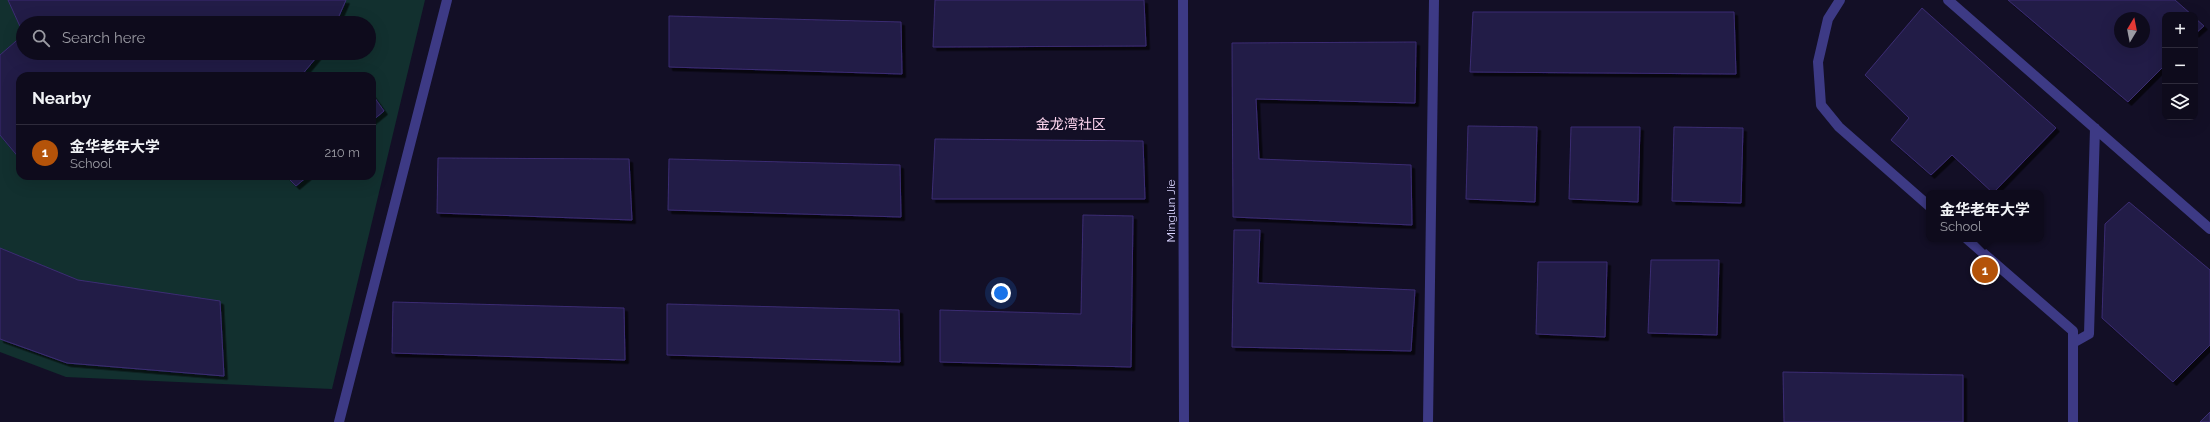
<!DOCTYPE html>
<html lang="en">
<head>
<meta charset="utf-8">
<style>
	:root { --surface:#0e0b1c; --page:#171425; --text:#f1f3f6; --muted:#9b9ba3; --line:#2e2b3b; --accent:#b45309 }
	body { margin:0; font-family:Raleway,"Noto Sans SC",sans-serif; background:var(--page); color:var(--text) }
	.controls { position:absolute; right:12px; top:12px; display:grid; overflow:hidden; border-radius:8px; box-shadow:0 4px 16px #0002 }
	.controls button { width:36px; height:36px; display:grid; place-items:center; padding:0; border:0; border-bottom:1px solid var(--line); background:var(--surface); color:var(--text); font:20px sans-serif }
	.compass { position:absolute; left:2114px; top:12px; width:36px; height:36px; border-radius:50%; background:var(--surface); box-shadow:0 4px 16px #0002; rotate:10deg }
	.you { position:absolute; left:1001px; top:293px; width:14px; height:14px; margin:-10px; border:3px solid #fff; border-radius:50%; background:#1a73e8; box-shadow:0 0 0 6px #1a73e833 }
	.badge { display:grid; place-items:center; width:26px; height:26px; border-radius:50%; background:var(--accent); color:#fff; font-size:13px; font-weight:700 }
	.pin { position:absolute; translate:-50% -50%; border:2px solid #fff; box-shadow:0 1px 4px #0006 }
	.popup { position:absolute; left:1926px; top:190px; width:118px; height:52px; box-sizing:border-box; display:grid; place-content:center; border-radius:8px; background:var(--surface); filter:drop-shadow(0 1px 3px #0005); font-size:13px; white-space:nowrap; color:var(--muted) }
	.popup b { font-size:15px; color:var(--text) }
	.popup::after { content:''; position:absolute; left:50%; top:100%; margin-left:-8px; border:8px solid transparent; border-top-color:var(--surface) }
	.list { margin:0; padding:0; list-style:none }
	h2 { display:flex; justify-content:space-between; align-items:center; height:52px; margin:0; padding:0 16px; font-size:17px }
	h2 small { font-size:13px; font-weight:400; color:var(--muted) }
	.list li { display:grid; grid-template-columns:26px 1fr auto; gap:12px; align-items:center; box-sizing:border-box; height:56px; padding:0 16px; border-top:1px solid var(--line) }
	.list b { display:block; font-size:15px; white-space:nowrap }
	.list p { margin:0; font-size:13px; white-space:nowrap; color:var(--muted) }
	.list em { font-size:13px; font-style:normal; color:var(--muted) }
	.icon { flex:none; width:22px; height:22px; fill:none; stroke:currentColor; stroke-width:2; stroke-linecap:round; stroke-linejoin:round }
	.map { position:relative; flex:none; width:2210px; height:422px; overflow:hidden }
	.search { position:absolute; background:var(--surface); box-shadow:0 4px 16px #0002; left:16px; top:16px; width:360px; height:44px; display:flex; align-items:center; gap:10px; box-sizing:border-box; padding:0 14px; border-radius:22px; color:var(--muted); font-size:15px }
	.panel { position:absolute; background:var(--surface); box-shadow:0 4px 16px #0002; left:16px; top:72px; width:360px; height:108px; border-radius:12px }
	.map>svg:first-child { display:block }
</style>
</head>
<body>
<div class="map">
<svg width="2210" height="422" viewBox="0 0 2210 422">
	<defs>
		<filter id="shadow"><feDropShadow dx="3.5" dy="3.5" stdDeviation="0" flood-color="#0009"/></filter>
	</defs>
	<rect width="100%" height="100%" fill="#130f26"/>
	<path fill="#12302f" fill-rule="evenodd" d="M0 0H425L332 389 66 377 0 352ZM23 23H369V53H23ZM20 76H372V176H20Z"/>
	<path fill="#241b47" stroke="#3b2d73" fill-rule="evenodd" filter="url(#shadow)" d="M8 0H346L336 23H23V33Z
		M935 0H1144L1146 46 933 47Z
		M2008 0H2175L2192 15H2165V65L2128 102ZM2120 18H2144V42H2120Z
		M1922 8 2056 128 1993 193 1952 155 1931 175 1891 140 1909 118 1865 75Z
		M1473 12H1734L1736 74 1470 72Z
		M669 16 901 22 902 74 669 67Z
		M2195 18 2204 26 2195 34Z
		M23 35V53H320L301 76H20V159L0 135V55Z
		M1416 42 1415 103 1256 99 1259 159 1411 165 1412 225 1233 217 1232 43Z
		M372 94 384 111 372 121Z
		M1468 126 1537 127 1535 202 1466 199Z
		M1571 127H1640L1638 202 1569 199Z
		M1674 127 1743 128 1741 203 1672 201Z
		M935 139 1143 141 1145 199H932Z
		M438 158 629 159 632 220 437 213Z
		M669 159 900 165 901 217 668 210Z
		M286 176H308L296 186Z
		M2129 202 2210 270V345L2173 382 2102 318 2105 224Z
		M1083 215 1133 216 1131 367 940 362V310L1081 314Z
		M1234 230H1260L1258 283 1415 290 1411 351 1232 347Z
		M0 248 78 280 220 301 224 376 67 363 0 339Z
		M1651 260H1719L1717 335 1648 333Z
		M1538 262H1607L1605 337 1536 334Z
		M393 302 624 308 625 360 392 353Z
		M667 304 899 310 900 362 667 355Z
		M1783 372 1963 375V422H1784Z
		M2210 412V422H2200Z"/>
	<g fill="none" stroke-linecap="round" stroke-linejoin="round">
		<path stroke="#3d3a85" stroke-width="10" d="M1183 0 1184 422
			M1840 0 1828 19 1818 62 1821 105 1839 127 1929 206
			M1948 0 2210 229
			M1967 239 2073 331V422
			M2073 343 2089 334 2095 128
			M339 422 447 0
			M1428 422 1434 0"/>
	</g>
	<g text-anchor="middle" stroke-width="3" stroke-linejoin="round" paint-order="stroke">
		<g font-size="12" fill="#d9d4ff" stroke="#130f26">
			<text transform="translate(1171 211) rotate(-90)" y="4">Minglun Jie</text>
		</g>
		<g font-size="14" fill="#ffd6f0" stroke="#130f26">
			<text x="1071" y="129">金龙湾社区</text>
		</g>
	</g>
</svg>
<div class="controls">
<button>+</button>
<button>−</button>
<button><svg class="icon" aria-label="layers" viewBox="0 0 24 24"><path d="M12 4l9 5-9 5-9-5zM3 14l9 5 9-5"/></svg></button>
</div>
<svg class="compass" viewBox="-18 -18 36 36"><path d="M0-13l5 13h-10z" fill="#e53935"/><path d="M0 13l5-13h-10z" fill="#9b9ba3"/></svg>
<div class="you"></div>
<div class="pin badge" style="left:1985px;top:270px">1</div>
<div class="popup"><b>金华老年大学</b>School</div>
<div class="search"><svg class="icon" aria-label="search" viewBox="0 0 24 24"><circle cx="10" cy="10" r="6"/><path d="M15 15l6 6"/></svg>Search here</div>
<section class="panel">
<h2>Nearby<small></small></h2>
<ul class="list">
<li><span class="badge">1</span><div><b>金华老年大学</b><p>School</p></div><em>210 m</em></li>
</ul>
</section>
</div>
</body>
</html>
